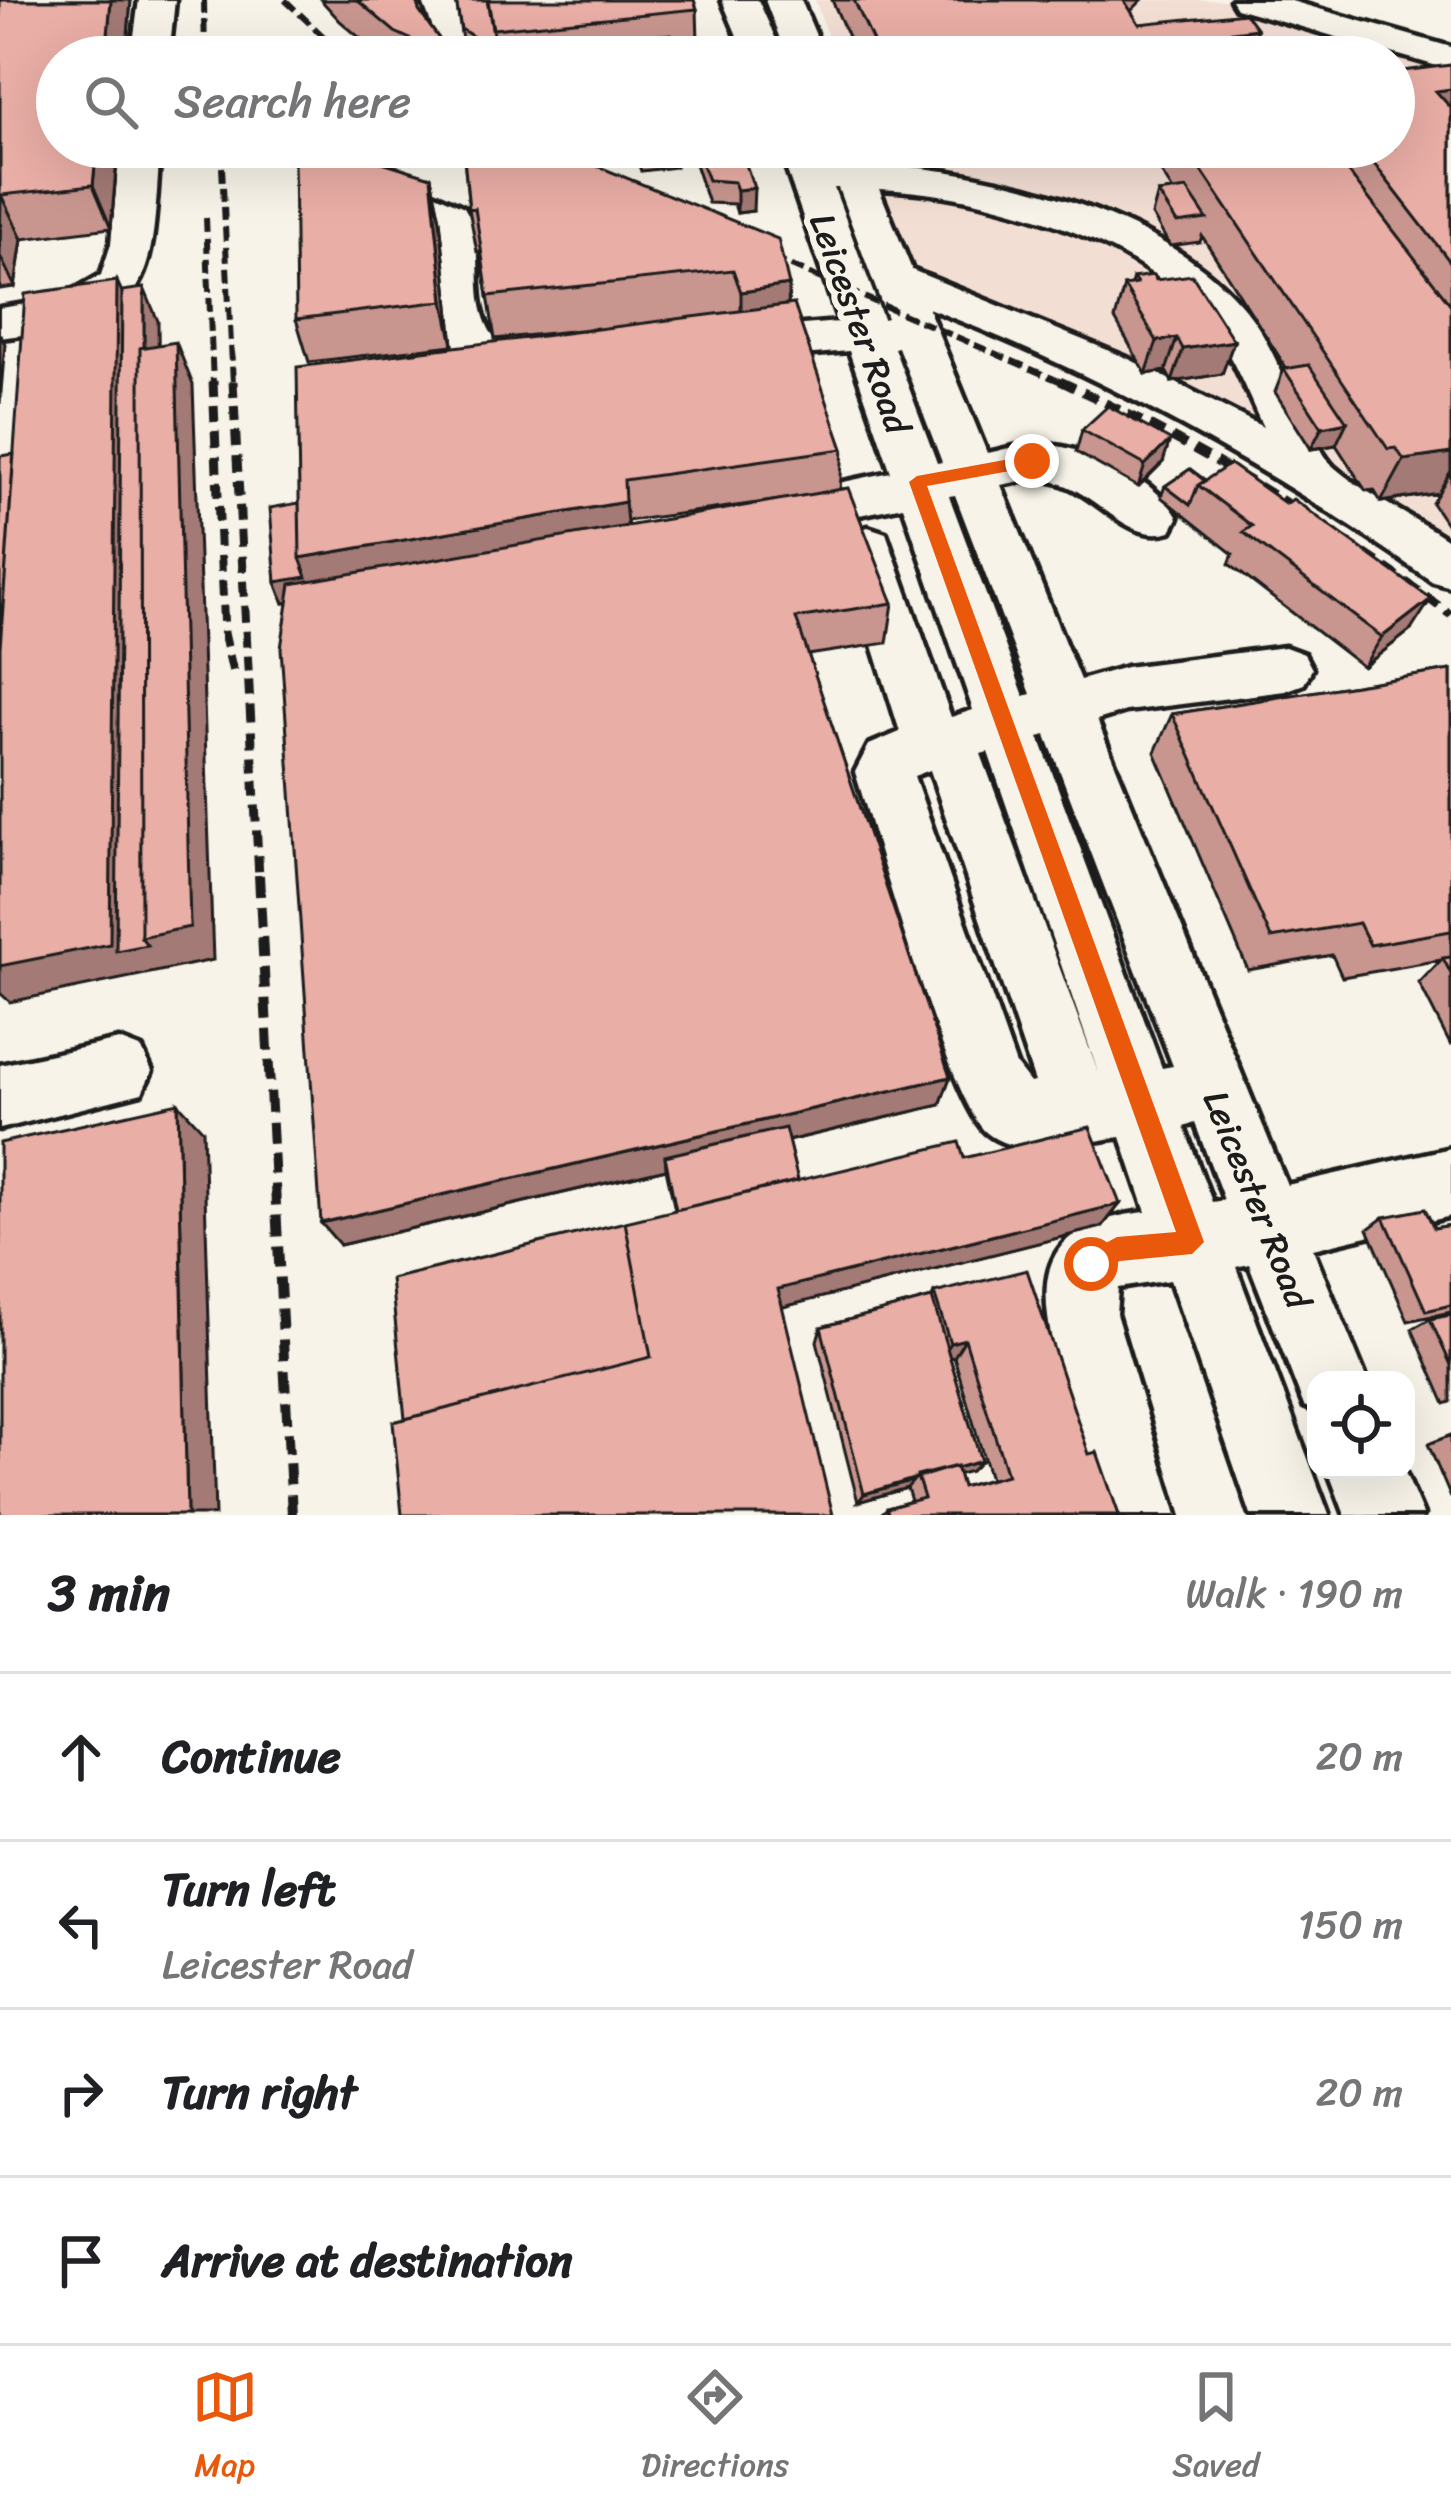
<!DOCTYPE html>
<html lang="en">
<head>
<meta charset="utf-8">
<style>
	:root { --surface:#fff; --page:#f2f2f2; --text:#202124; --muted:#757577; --line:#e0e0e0; --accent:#ea580c }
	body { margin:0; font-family:Sriracha,sans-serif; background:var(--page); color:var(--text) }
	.controls { position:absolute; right:36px; bottom:36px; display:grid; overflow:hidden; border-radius:24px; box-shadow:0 12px 48px #0002 }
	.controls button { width:108px; height:108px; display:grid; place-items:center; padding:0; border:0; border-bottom:3px solid var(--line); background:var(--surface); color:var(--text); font:60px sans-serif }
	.stop { position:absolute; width:36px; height:36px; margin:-27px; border:9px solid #ea580c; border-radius:50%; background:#fff }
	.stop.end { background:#ea580c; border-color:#fff; box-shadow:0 3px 12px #0008 }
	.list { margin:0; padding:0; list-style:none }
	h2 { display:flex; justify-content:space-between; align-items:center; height:156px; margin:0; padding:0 48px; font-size:51px }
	h2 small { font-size:39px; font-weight:400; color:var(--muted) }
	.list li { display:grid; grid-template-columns:78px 1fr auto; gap:36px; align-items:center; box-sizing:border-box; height:168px; padding:0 48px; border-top:3px solid var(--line) }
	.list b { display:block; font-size:45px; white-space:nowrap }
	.list p { margin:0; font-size:39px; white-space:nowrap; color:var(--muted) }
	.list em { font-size:39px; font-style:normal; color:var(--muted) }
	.icon { flex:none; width:66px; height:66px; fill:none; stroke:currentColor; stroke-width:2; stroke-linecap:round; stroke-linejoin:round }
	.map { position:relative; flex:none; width:1451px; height:1515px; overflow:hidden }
	.search { position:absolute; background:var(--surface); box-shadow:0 12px 48px #0002; left:36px; right:36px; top:36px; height:132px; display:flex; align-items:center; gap:30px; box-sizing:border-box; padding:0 42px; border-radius:66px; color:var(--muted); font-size:45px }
	.sheet { height:828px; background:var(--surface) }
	nav { display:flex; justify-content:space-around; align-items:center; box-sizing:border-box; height:168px; border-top:3px solid var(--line); background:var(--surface); font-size:33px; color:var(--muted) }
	nav a { display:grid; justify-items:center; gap:6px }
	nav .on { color:var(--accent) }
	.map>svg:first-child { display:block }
</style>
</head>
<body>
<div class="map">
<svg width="1451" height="1515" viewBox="0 0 1451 1515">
	<rect width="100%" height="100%" fill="#f7f3e8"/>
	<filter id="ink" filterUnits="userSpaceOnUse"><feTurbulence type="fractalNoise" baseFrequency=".00833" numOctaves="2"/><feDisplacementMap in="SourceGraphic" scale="24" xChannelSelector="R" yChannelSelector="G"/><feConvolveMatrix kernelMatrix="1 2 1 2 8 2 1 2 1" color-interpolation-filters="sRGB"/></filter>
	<g filter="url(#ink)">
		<path fill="#f3ded4" d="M815 0H1226L1451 68V588L1330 492 907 260 867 147H1394V57H835Z"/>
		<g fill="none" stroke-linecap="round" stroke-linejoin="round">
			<defs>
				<path id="minor" d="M139 0H175L169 57H131Z
					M422 0H458L482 57H444Z
					M722 0H758L784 57H746Z
					M765 0H801L825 57H787Z
					M1231 0H1288L1451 47V70L1236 8Z
					M120 147H160C150 291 157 318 0 338V308L59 299 101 275 111 244Z
					M779 147H819L828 163 822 147H862L869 164C991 168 1183 216 1256 324 1278 357 1312 447 1335 468 1366 495 1416 518 1451 542V587L1433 582C1275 471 1108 377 928 308L987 453C1003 450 1020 444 1035 444 1082 444 1155 477 1178 518L1171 531C1128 544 1099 495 1059 483 1038 476 1021 481 1001 485L1080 680 1126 667 1285 647 1304 654 1312 669 1304 684 1285 691 1126 711 1097 720 1287 1185 1451 1148V1216L1313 1249 1367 1380H1316V1411L1304 1406 1249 1264 1236 1267 1329 1515H1251L1170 1280 1118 1288 1116 1314 1177 1515H1099C1087 1473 1076 1431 1064 1389 1039 1295 1023 1225 1146 1212L1121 1137C1081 1142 1022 1161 987 1133 950 1104 875 833 855 772L869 745 900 732 842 546 850 533 868 527 886 533 951 717 973 710 903 506 777 532 759 527 752 514 759 501 777 496 891 472 849 351 730 361 714 357 707 346 714 335 730 331 839 322ZM834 188H838L887 318 883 319ZM879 189C985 193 1135 236 1206 321 1232 352 1246 391 1263 427L1127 358 912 270ZM898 347 942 462 937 463 894 348ZM955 495 1031 694 1024 696 949 496ZM1046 735 1173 1066 1162 1068 1039 737ZM988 752 1099 1075 981 754ZM930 770 1035 1082 1030 1083 1016 1065 914 776ZM1195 1123 1224 1200 1212 1202 1184 1127Z
					M366 162 464 207C489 245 469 291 489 329 500 351 529 348 541 368L534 379C516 384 506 380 488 374 422 349 447 276 430 223L352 183 346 174 352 165Z
					M119 1040 142 1049 152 1071 142 1093 0 1129V1065Z
					M1328 1470H1404L1423 1515H1345Z"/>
			</defs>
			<use href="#minor" stroke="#1c1c1c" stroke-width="9"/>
			<use href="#minor" fill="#f7f3e8" fill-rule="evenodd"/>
			<path stroke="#1c1c1c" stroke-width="6" stroke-dasharray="14 6" stroke-linecap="butt" d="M204 0 205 57
				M285 0 345 57
				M221 147 233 384
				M206 218 213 384
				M754 250 1066 384"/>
			<path stroke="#1c1c1c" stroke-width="9" stroke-dasharray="16 9" stroke-linecap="butt" d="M213 381 224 633 233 672
				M233 381 259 878
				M1060 381C1199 446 1328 523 1451 615"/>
			<path stroke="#1c1c1c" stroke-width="10" stroke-dasharray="21 10" stroke-linecap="butt" d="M259 875 292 1515"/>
		</g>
		<path fill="#c8968f" stroke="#1c1c1c" stroke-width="3" fill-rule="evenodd" d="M0 0H131L126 57H57L118 147 111 228 22 239 15 287 0 289Z
			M321 0H417L419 11 442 43 444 57H382L340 21Z
			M456 0 697 9 698 42 674 45V56L666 57H582V54L552 57H489L462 40Z
			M832 0H1142L1131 11 1139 24 1257 29 1248 57H857Z
			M1451 65V531L1432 503 1438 493 1381 502 1374 490 1366 491 1336 445 1311 449 1275 392 1284 369H1287L1202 236 1200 242 1170 246 1152 215 1158 193 1173 191 1145 147H1329L1333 152 1335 147H1394Z
			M463 147 789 285 788 304 843 449 840 490 893 603 887 643 808 655 950 1077 940 1105 788 1141 798 1181 964 1158 1120 1204 1102 1227 782 1307 405 1419 675 1210 666 1169 340 1245 288 603H284L276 582 299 503 598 328 495 339 481 252H477L469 209ZM787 499 628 526 627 521Z
			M621 147H740L753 211 737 213 734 204 708 203 693 158 676 160V167L641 171 636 157 623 158Z
			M431 177 440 220 453 345 309 362 296 319Z
			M1133 278 1156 280 1234 341 1222 374 1172 382 1166 371 1146 374 1115 319 1124 286 1131 285Z
			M1082 430 1163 462 1138 487 1076 452Z
			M1190 469 1411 630 1363 667 1229 564 1233 554 1161 497 1165 486Z
			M1451 670V1046L1419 983 1441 960 1342 977 1332 955 1248 970 1155 752 1172 714Z
			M1384 1217 1434 1228 1451 1225V1312L1408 1321 1368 1229Z
			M934 1293 1089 1454 1119 1515H880L887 1508 911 1501 907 1488 858 1502 817 1341 821 1327 932 1298ZM954 1357 990 1479 962 1487 958 1474 971 1471 981 1461 950 1358Z
			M1451 1315V1402L1445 1404 1412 1329 1430 1319Z
			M1451 1435V1498L1428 1444Z"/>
		<path fill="#a37a74" stroke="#1c1c1c" stroke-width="3" d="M111 0H131L126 57H106Z
			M1257 29 1248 57H1147L1151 42Z
			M442 43 444 57H430L428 47Z
			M1451 89V128L1436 91Z
			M97 147H118L111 228 93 185Z
			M692 147V158L679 160 678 149Z
			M431 177 440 220 453 345 444 301Z
			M754 188 753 211 737 213V190Z
			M1 195 22 239 15 287 0 256Z
			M117 281 136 324 141 937 144 288 158 321 165 932 176 342 193 385 213 960 10 1002 0 993V966Z
			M789 285 787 329 741 336V292Z
			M0 334 5 344 0 404Z
			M1177 338 1166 371 1146 374 1157 341Z
			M1234 341 1222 374 1172 382 1183 349Z
			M1347 422 1336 445 1311 449 1322 427Z
			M1170 440 1163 462 1138 487 1145 465Z
			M1451 453V471L1438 493 1381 502 1404 460Z
			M625 502 629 543 284 603 276 582 300 558Z
			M1431 599 1411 630 1363 667 1382 637Z
			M950 1077 940 1105 667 1169 665 1156 666 1169 340 1245 321 1223Z
			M178 1103 203 1130 215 1515H187Z
			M1120 1204 1102 1227 775 1309 778 1289Z
			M965 1339 954 1357 938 1361 950 1343Z
			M981 1461 971 1471 920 1485 918 1479Z
			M914 1480 907 1488 858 1502 864 1494Z"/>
		<path fill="#e9aea6" stroke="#1c1c1c" stroke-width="3" d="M0 0H111L106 57H57V147H97L93 185 1 195 0 204Z
			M357 0H417L419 11 442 43 428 47 395 32Z
			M456 0H487L496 51 461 29Z
			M488 0H694L697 9 493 29Z
			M854 0H1124L1139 24 1245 13 1257 29 1151 42 1160 57H880Z
			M671 34 674 45 583 54 581 42Z
			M1451 65V89L1436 91 1451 108V263L1361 147H1394V72Z
			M463 147H550L778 239 789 285 741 292 733 270 488 296 475 208 469 209Z
			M695 147H740L754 188 737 190 734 182 708 180Z
			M1186 147H1329L1451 305V453L1404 460 1396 448 1388 449Z
			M340 149 431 177 444 301 296 319 294 154Z
			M674 149 676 155 641 159 639 153Z
			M1187 189 1207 219 1177 223 1158 193Z
			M1153 275 1156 280 1192 275 1234 341 1183 349 1177 338 1157 341 1124 286 1137 284 1133 278Z
			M117 281 110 944 0 966V648L25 294Z
			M144 288V347L140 348 141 937 147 945 116 951 122 291Z
			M794 304 843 449 624 480 625 502 300 558 297 367Z
			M176 342 190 927 141 937 140 348Z
			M1309 365 1347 422 1322 427 1284 369Z
			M1108 406 1170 440 1145 465 1082 430Z
			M14 454 0 648V456Z
			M1230 464 1286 504 1293 499 1431 599 1382 637 1243 532 1252 526 1198 485Z
			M1190 469 1205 481 1198 485 1190 505 1165 486Z
			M848 488 893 603 796 618 950 1077 321 1223 281 648 291 584Z
			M299 503 300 558 307 577 276 582 270 508Z
			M1451 670V931L1370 945 1359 923 1271 938 1172 714Z
			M1451 957V974L1443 958Z
			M178 1103 187 1515H0V1143Z
			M1090 1127 1120 1204 778 1289 833 1515H402L393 1422 651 1357 625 1222 959 1142 964 1158Z
			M785 1128 798 1181 676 1210 665 1156Z
			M1425 1209 1434 1228 1451 1225V1305L1426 1311 1384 1217Z
			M625 1222 651 1357 405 1419 391 1279Z
			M1027 1270 1089 1454 1097 1452 1119 1515H888L887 1508 924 1498 917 1476 956 1466 962 1487 1007 1475 965 1339 950 1343 934 1293Z
			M932 1298 981 1461 956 1468V1466L864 1494 821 1327Z
			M1451 1315V1365L1430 1319Z"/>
	</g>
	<path fill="#ea580c" d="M1032 455 1038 457V466L927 486 1204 1242 1192 1254 1120 1261 1091 1276 1083 1272V1255L1117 1237 1176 1232 909 482 917 476Z"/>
	<g text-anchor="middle" stroke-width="12" stroke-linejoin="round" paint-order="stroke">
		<g font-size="36" fill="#1c1c1c" stroke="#f7f3e8">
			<text transform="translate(861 323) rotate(70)" y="13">Leicester Road</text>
			<text transform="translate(1258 1199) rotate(68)" y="13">Leicester Road</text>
		</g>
	</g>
</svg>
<div class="controls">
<button><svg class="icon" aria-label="locate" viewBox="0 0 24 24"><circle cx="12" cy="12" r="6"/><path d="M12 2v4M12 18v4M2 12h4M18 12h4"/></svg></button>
</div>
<div class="stop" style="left:1091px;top:1264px"></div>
<div class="stop end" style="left:1032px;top:461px"></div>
<div class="search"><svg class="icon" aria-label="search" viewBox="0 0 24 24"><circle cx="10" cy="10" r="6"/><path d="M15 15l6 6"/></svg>Search here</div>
</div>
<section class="sheet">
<h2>3 min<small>Walk · 190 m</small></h2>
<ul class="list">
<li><svg class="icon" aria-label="ahead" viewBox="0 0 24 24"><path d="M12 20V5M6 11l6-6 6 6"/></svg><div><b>Continue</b></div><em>20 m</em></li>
<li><svg class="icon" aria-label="left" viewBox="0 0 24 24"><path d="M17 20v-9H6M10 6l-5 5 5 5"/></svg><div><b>Turn left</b><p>Leicester Road</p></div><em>150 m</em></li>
<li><svg class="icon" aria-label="right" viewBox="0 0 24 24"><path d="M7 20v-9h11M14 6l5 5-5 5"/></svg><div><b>Turn right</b></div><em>20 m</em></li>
<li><svg class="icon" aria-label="arrive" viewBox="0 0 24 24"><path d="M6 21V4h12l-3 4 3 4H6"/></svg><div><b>Arrive at destination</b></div></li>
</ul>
</section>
<nav>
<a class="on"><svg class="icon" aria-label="map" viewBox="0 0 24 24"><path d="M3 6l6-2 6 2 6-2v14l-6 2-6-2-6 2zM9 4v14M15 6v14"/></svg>Map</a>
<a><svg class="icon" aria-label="directions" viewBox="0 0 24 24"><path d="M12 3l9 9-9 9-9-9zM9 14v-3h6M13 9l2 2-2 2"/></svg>Directions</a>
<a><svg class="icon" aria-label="saved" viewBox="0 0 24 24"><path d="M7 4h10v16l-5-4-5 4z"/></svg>Saved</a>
</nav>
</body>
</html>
